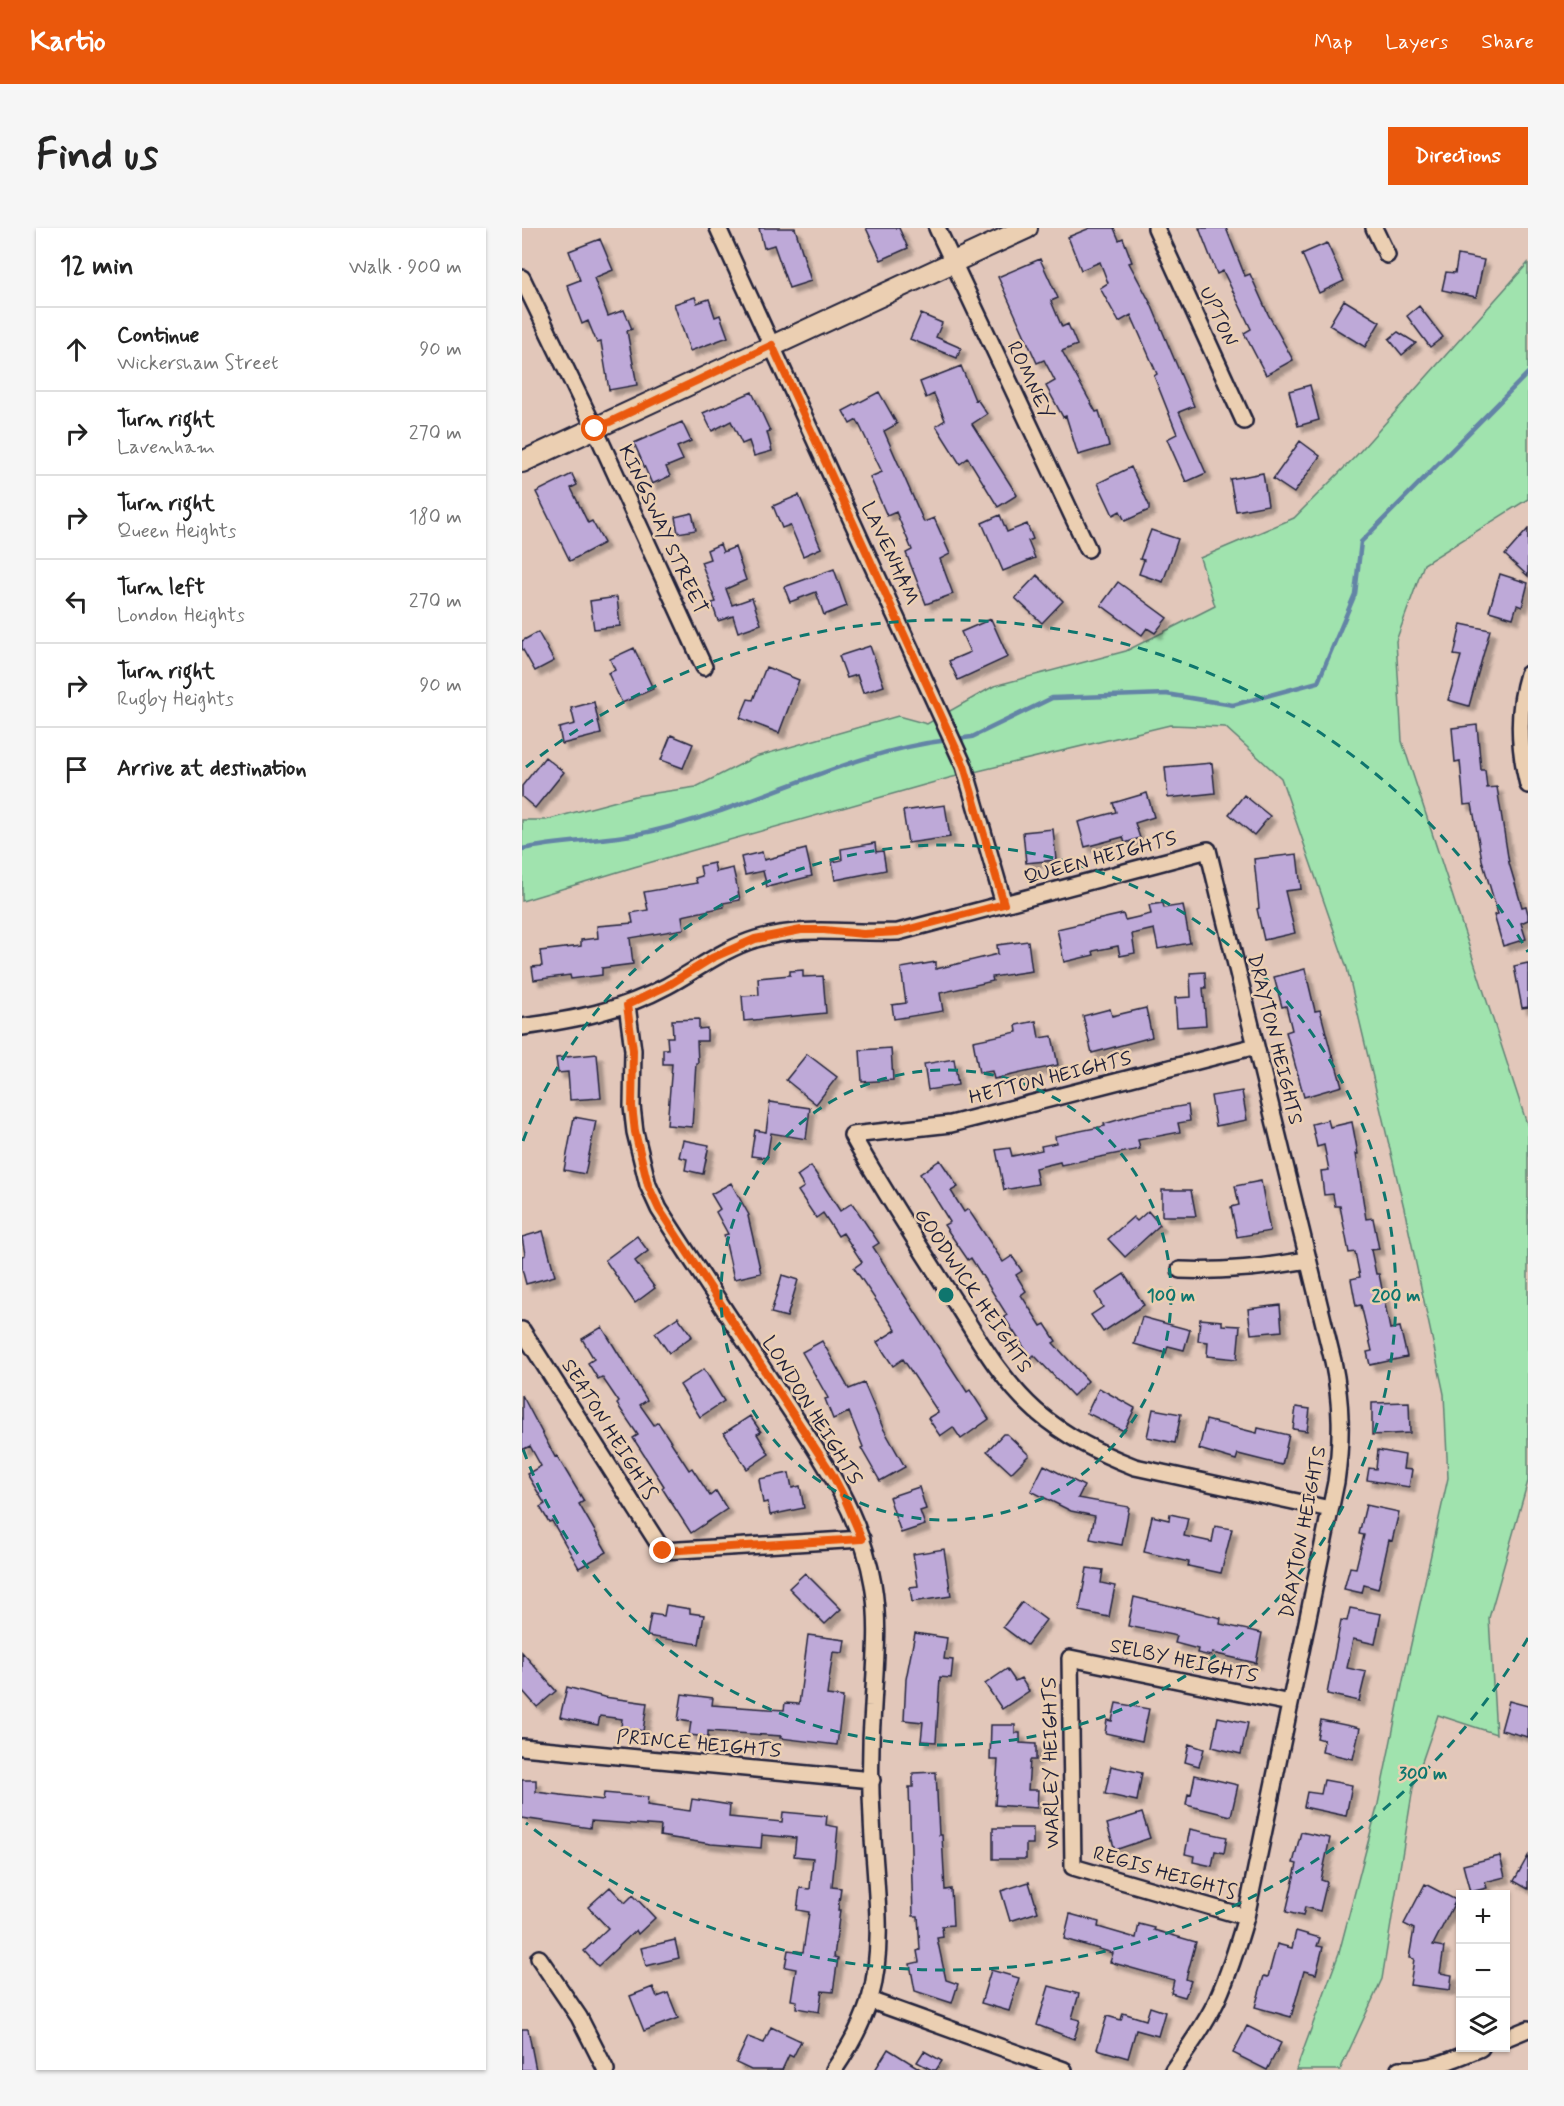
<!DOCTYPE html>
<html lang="en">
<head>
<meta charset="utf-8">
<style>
	:root { --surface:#fff; --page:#f6f6f6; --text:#222; --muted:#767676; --line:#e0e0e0; --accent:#ea580c }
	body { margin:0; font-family:Mynerve,sans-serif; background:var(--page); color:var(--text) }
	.controls { position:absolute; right:18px; bottom:18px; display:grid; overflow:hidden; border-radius:0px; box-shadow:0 2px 4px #0004 }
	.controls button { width:54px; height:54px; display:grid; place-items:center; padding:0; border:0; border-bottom:2px solid var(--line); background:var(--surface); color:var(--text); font:30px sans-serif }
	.stop { position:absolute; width:18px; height:18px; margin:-14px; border:4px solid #ea580c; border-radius:50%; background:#fff }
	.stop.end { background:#ea580c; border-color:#fff; box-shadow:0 2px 6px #0008 }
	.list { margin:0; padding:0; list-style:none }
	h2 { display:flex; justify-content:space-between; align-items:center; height:78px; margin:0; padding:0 24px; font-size:26px }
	h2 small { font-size:20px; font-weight:400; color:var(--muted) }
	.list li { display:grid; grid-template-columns:39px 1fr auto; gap:18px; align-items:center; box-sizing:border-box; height:84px; padding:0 24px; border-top:2px solid var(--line) }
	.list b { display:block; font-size:22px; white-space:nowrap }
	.list p { margin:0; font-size:20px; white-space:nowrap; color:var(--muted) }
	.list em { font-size:20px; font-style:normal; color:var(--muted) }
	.icon { flex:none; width:33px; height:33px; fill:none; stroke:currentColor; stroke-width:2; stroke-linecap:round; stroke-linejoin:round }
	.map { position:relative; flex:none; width:1006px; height:1842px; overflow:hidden; border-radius:0px }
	header { display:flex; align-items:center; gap:36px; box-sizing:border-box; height:84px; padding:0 30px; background:var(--accent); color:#fff }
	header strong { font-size:28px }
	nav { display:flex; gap:33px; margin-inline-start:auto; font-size:21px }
	.intro { display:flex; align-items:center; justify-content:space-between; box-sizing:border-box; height:144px; padding:0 36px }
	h1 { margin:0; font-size:42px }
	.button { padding:15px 27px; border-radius:0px; background:var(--accent); color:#fff; font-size:21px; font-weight:700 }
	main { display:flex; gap:36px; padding:0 36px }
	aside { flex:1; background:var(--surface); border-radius:0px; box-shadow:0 2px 4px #0004 }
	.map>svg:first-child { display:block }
</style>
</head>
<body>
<header>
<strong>Kartio</strong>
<nav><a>Map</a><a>Layers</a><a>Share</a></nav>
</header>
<div class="intro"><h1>Find us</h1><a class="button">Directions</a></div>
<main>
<aside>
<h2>12 min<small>Walk · 900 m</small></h2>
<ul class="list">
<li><svg class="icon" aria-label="ahead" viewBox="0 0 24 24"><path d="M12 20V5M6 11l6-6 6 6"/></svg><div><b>Continue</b><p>Wickersham Street</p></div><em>90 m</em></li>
<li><svg class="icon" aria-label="right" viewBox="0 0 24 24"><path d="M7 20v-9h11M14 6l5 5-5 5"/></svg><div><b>Turn right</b><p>Lavenham</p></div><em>270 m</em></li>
<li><svg class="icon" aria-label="right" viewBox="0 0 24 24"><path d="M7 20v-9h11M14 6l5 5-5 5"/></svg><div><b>Turn right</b><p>Queen Heights</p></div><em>180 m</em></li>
<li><svg class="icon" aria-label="left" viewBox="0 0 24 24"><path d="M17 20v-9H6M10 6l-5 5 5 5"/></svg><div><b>Turn left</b><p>London Heights</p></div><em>270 m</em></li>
<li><svg class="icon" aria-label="right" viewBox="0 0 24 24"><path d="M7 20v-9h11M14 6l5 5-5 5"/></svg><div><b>Turn right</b><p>Rugby Heights</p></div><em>90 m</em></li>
<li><svg class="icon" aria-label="arrive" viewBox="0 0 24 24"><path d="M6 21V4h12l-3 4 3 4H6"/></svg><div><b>Arrive at destination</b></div></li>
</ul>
</aside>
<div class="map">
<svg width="1006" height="1842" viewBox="0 0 1006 1842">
	<defs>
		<filter id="shadow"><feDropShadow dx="5.5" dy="5.5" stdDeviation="1.5" flood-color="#0004"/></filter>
	</defs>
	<rect width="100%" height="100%" fill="#e2c7ba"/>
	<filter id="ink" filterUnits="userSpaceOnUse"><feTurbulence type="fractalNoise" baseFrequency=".0167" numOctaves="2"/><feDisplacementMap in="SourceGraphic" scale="12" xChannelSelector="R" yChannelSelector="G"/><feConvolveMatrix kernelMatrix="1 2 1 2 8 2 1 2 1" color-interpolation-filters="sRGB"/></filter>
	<g filter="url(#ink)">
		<path fill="#a0e3ae" stroke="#618274" stroke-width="1.5" d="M1006 35V271L902 336 874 413 880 513 1006 899V1253L967 1390 974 1506 916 1487 891 1560 860 1751 818 1842H774L817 1725 856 1576 883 1443 926 1250 922 1166 882 980 825 740 759 550 703 499 648 497 427 550 112 639 0 673V592H24L113 568 174 559 233 529 376 488 405 496 472 458 604 423 693 378 678 330 772 290 833 229Z"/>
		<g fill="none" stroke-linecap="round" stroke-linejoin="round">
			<path stroke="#6484a6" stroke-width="4.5" d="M434 511 450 509 530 470 644 466 711 477 796 454 833 366 839 314 1006 145
				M0 621C43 612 88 613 131 603 231 580 323 524 426 512"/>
		</g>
		<path fill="#bea9d8" stroke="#22223b" stroke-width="1.5" filter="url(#shadow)" d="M237 0H273L289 53 267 60 252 17 242 20Z
			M344 0H377L386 20 359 32Z
			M568 0H592L597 12 601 10 610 34 607 35 629 76 672 178 657 184 684 245 664 254 645 211 655 206 632 148 635 146 609 87 597 94 578 60 586 55 578 34 559 42 546 9Z
			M677 0H704L723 48 728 46 746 86 771 132 744 147 722 105 729 101 701 43 695 46Z
			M78 11 91 42 72 50 86 88 102 82 110 101 105 103 115 157 87 162 79 114 75 115 66 93 60 96 45 57 58 52 47 23Z
			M805 15 822 53 797 65 780 26Z
			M936 27 962 32 954 69 920 62 924 44 933 45Z
			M518 31 536 70 529 73 540 99 546 96 555 117 540 123 574 184 577 183 587 218 556 227 544 188 541 189 524 158 533 153 522 132 515 135 476 49Z
			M173 69 175 75 187 71 193 89 198 87 206 109 168 123 152 76Z
			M822 72 858 94 843 119 807 97Z
			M897 78 921 109 908 119 885 88Z
			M399 86 420 95 414 109 439 120 435 130 388 111Z
			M876 104 894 115 880 127 867 111Z
			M439 138 453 172 455 171 465 186 450 196 495 267 476 279 446 230 438 236 414 198 423 192 412 166 404 170 398 154Z
			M788 157 797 192 776 198 767 163Z
			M230 164 248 203 245 204 250 223 232 228 227 213 220 216 209 193 190 203 181 185Z
			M357 164 375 196 362 203 402 294 412 290 428 326 418 331 431 366 404 376 384 325 390 322 374 284 365 288 348 249 360 244 335 192 328 196 321 183Z
			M160 194 169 213 155 219 161 232 144 239 148 248 130 256 112 215Z
			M778 213 798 228 772 265 751 251Z
			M609 239 627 277V282L603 293 598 283 591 287 576 255Z
			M741 245 746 277 714 283 708 251Z
			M50 246 55 257 49 260 66 295 70 293 82 315 48 333 14 264Z
			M277 267 299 320 281 328 268 297 260 300 251 278Z
			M170 285 174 302 156 305 153 289Z
			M478 287 485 304 505 296 511 311 506 313 513 330 481 343 460 295Z
			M1006 301V348L983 327Z
			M629 302 656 311 641 354 617 346 622 332 618 331Z
			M198 316 201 324 213 319 224 352 204 361 210 377 230 370 239 396 216 404 211 388 196 393 190 375 194 374 179 334 188 331 185 322Z
			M312 341 325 378 302 387 294 364 268 374 262 359Z
			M978 346 1006 355 1000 379 995 377 991 390 967 383Z
			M515 347 541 373 520 395 493 370Z
			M596 354 645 390 633 405 625 400 620 407 579 377Z
			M95 369 98 398 72 401 68 373Z
			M469 391 486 429 436 452 427 433 448 424 439 404Z
			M939 396 968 402 947 478 926 472 939 428 932 427Z
			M16 404 32 433 13 443 0 420V413Z
			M348 418 362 458 341 465 335 447 325 450 317 428Z
			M112 420 131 461 100 475 86 445 93 442 88 431Z
			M244 439 277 452 257 505 218 490 226 471 231 472Z
			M72 474 79 506 40 516 37 500 53 496 49 480Z
			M955 497 959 542H963L965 560 975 559 987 635 1000 679 1004 678 1006 686V692L999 695 1004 711 981 718 972 687 976 686 960 632 950 576 942 577 938 533 933 534 930 500Z
			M149 507 171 516 161 540 139 532Z
			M23 529 42 544 13 580 0 569V558Z
			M690 535 693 565 646 570 643 539Z
			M625 565 632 589 613 595 618 610 603 615 601 609 563 619 556 594 594 584 591 575Z
			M722 567 748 588 732 607 707 586Z
			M423 577 428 609 386 615 381 583Z
			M531 601 534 632 504 635 501 604Z
			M353 615 354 624 361 623 364 642 313 652 310 634 320 632 319 621Z
			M284 621 290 648 245 659 241 643 223 647 219 629 240 624 242 632Z
			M775 626 779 661 763 663 773 705 742 712 735 681 737 680 732 631Z
			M192 635 194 644 211 640 218 672 201 675 202 679 160 688 162 701 108 710 111 736 80 740V747L49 751 48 747 12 752 10 739 20 738 18 723 59 718V712L76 710 75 698 111 695 109 685 126 682 122 664 175 655 173 650 180 648 178 638Z
			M641 675 642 680 661 677 668 715 636 721 632 701 610 706 613 725 598 728 596 718 571 723 572 727 542 734 535 701 601 686 603 692 629 686 627 677Z
			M506 713 510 743 470 749 471 753 418 765 421 783 372 791 370 777 384 775 379 740 414 734V741L476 726 475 717Z
			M1006 735V779L1000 780 992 738Z
			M783 741 793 783 798 782 810 828 811 827 820 858 782 869 764 804 770 802 764 778 760 779 752 749Z
			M281 742V749L301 748 304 785 222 793 220 768 237 767 236 750 268 747V743Z
			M683 744 684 760H681L684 797 655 799 653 770 669 769 668 745Z
			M624 780 630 809 570 825 561 788 588 781 590 788Z
			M177 791V801L185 800V813H175L176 835H174L170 899 145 897 150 836H141V821H146L145 809H151L150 792Z
			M514 793 517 810 530 808 536 837 472 851 470 843 457 845 451 813 495 804 494 797Z
			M369 820 371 852 340 854 338 822Z
			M75 826 79 870 48 872 46 844 36 845 34 830Z
			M285 826 315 849 294 876 264 852Z
			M432 831 436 857 406 862 402 836Z
			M720 863 725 892 694 898 689 868Z
			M248 874 288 880 284 911 249 905 245 930 229 928 233 902 244 904Z
			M666 877 668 893 656 895 658 904 616 912 618 921 539 937 538 934 513 940 516 956 482 962 474 922 488 920 490 928 520 922 519 918 534 915 533 908 583 898 582 896 620 885Z
			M52 889 74 893 63 946 42 942Z
			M806 892 808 899 830 894 836 926H834L844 991 851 990 857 1021 849 1022 854 1046H857L868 1101 878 1099 885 1129 848 1137 845 1124 850 1123 839 1077 834 1078 829 1051 838 1049 833 1024 827 1025 818 978H813L811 966 802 967 799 943 807 942 802 917 795 919 790 896Z
			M161 912 187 917 181 946 163 942 165 931 157 929Z
			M418 932 436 959 429 963 442 984 446 981 481 1034 490 1028 500 1043 494 1047 504 1063 499 1067 519 1098 523 1096 534 1113 531 1115 566 1153 551 1168 512 1127 509 1130 482 1089 485 1087 449 1030 446 1032 422 997 428 994 398 946Z
			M289 938 318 983 330 975 357 1015 351 1019 445 1164 448 1162 467 1191 439 1211 431 1199 418 1208 406 1190 416 1184 381 1131 371 1138 355 1114 374 1102 332 1040 340 1034 321 1005 316 1008 301 985 294 990 276 963 282 959 275 948Z
			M739 953 748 1003 715 1009 709 979 717 977 713 958Z
			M209 955 227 987 226 988 239 1045 212 1051 202 1007 206 1006 194 984 198 981 189 966Z
			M640 962H669L674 988H640Z
			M626 983 638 997 603 1029 586 1011 611 989 615 993Z
			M21 1003 33 1048 4 1056 0 1041V1028L3 1027 0 1009Z
			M115 1008 126 1023 113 1033 133 1060 113 1075 83 1032Z
			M602 1046 622 1077 581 1104 569 1087 581 1079 573 1065Z
			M260 1047 276 1052 265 1089 249 1085Z
			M758 1077 760 1103 729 1106 726 1081Z
			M156 1089 170 1108 147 1125 133 1105Z
			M620 1089 668 1102 662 1122 646 1118 644 1125 612 1116Z
			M678 1091 700 1093V1097L718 1098 715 1131 685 1128 686 1114 676 1113Z
			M80 1099 125 1172 118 1177 132 1197 136 1194 167 1242 170 1240 188 1268 194 1263 205 1281 169 1305 140 1260 142 1258 111 1210 116 1207 95 1176 97 1174 80 1149 76 1151 66 1135 72 1131 60 1111Z
			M300 1113 327 1161 342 1155 361 1200 383 1239 358 1253 339 1220 341 1219 327 1184 311 1191 303 1171 306 1170 280 1124Z
			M182 1141 202 1173 178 1189 158 1157Z
			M577 1160 613 1180 602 1203 565 1185Z
			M0 1167 33 1229 35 1228 62 1273 57 1276 85 1324 57 1340 30 1293 27 1294 18 1279 23 1276 5 1246 19 1238 8 1218 0 1222Z
			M887 1174 888 1205 850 1207V1175Z
			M774 1179 788 1181 785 1203 771 1201Z
			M631 1181 659 1186 653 1215 625 1209Z
			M228 1188 239 1204 235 1206 247 1226 225 1241 202 1205Z
			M684 1192 735 1205 736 1200 767 1207 760 1237 716 1226 714 1232 677 1221Z
			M481 1206H485L507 1227 489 1245 465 1223Z
			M856 1222 883 1227 881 1241 890 1242 887 1259 845 1252 847 1240 854 1241Z
			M522 1237 562 1258 556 1270 607 1279 600 1317 568 1311 573 1288 549 1283 509 1263Z
			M267 1245 270 1260 278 1258 282 1280 248 1287 246 1274 241 1275 237 1251Z
			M397 1259 404 1281 398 1283 403 1297 379 1305 367 1269Z
			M844 1277 877 1284 870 1313 867 1312 856 1361 842 1357 840 1365 822 1361 828 1339 834 1340 842 1307 837 1306Z
			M648 1286 666 1290 662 1308 690 1314 693 1298 710 1301 699 1345 666 1338 667 1334 622 1324 630 1288 647 1292Z
			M422 1321 429 1368 390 1374 388 1359 396 1358 391 1326Z
			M565 1340 581 1342 579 1355 593 1358 587 1389 557 1383Z
			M283 1345 319 1381 303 1396 267 1360Z
			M612 1369 699 1390 698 1396 740 1405 734 1435 690 1425 689 1428 675 1425 676 1421 653 1415 655 1408 606 1398Z
			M500 1374 524 1392 505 1417 481 1399Z
			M144 1377 168 1381V1385L182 1387 177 1416 125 1408 129 1386 142 1388Z
			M828 1380 859 1386 853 1416 831 1411 825 1440 844 1444 837 1473 805 1466 819 1392 825 1393Z
			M393 1405 425 1410 422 1431 431 1432 429 1450 418 1449 414 1514 399 1513 401 1494 382 1492 384 1451Z
			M286 1407 323 1412 321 1425 311 1424 305 1467 321 1469 315 1517 258 1510 259 1508 186 1503V1509L167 1507 169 1494 156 1492 160 1466 191 1470 190 1477 262 1482 263 1475 277 1476Z
			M0 1424 34 1463 15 1479 0 1462Z
			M485 1441 493 1453 499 1450 507 1463 480 1481 463 1456Z
			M45 1459 82 1469 125 1475 121 1503 99 1499 100 1491 78 1488 76 1497 38 1489Z
			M987 1473 1006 1478V1509L979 1502Z
			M594 1475 627 1481 620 1513 583 1505 585 1492 590 1493Z
			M696 1489 726 1495 719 1526 690 1519Z
			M799 1492 838 1500 831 1531 800 1524 802 1512 795 1510Z
			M469 1497H493V1505H498V1515L514 1516V1532H508L506 1562H516L515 1580 473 1577 476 1532H468Z
			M667 1516 682 1521 677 1538 663 1534Z
			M589 1538 620 1545 615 1573 583 1566Z
			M414 1544 417 1607H420L423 1662 429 1661 431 1697 420 1698 421 1709 415 1710 424 1752 436 1756 430 1775 393 1763 388 1736 397 1734 395 1723 398 1722 396 1688H391L387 1559H391V1545Z
			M673 1547 716 1557 709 1588 664 1577 666 1566 669 1567Z
			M0 1552H14V1564L81 1572 82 1565 126 1569 125 1577 168 1583 170 1571 208 1577 207 1589 260 1594 261 1584 305 1588 304 1597 316 1599 310 1659 319 1660 316 1682H318L312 1729 316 1730 311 1764 300 1763 297 1784 274 1780 275 1773 269 1772 274 1741 263 1739 266 1722 281 1724 287 1684 275 1682 278 1660 288 1661 291 1630 272 1628 274 1610 240 1607 239 1620 189 1616 138 1608 139 1598 69 1593 68 1600 0 1590Z
			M802 1552 830 1557 824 1588 782 1579 785 1564 799 1566Z
			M620 1585 628 1610 593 1622 585 1596Z
			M471 1600H511V1616H504V1631H471Z
			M668 1601 705 1609 702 1625 693 1623 690 1638 671 1634 672 1628 663 1626Z
			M779 1604 808 1610 799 1652 805 1654 798 1683 783 1679 781 1688 764 1684 775 1636 771 1635Z
			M978 1628 983 1649 963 1654 965 1660 948 1664 941 1637Z
			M1006 1628V1661L992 1653Z
			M507 1654 516 1684 488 1693 479 1663Z
			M903 1656 934 1672 911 1717 922 1719 918 1745 930 1747 928 1762 888 1757 892 1731 887 1730 892 1701 882 1696Z
			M88 1659 103 1675 111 1667 133 1690 116 1706 114 1702 76 1738 62 1723 86 1700 66 1679Z
			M548 1686 577 1694 576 1699 614 1710 617 1696 633 1700 632 1702 674 1714 664 1751 669 1753 663 1769 649 1765 652 1752 588 1734 591 1725 542 1711Z
			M774 1703 798 1710 795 1718 801 1719 794 1746 782 1743 769 1789 733 1779 742 1748 746 1749 755 1716 770 1720Z
			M153 1712 157 1730 124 1738 119 1720Z
			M469 1742 497 1750 487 1783 459 1775Z
			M527 1758 557 1766 550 1790 558 1792 552 1811 515 1797Z
			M131 1759 135 1769 146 1765 156 1790 122 1803 108 1768Z
			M628 1779 643 1784 636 1808 614 1802 606 1830 575 1821 585 1788 599 1792 601 1785 624 1792Z
			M725 1798 759 1815 745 1842 711 1825Z
			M249 1799 279 1813 271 1829 267 1827 260 1842H229L214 1835 226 1809 242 1815Z
			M0 1801H6L14 1842H0Z
			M366 1821 400 1842H353Z
			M402 1823 420 1833 414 1842H410L395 1834Z"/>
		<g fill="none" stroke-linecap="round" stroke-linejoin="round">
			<defs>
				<path id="minor" d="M196 0 442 538 482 676
					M415 0 566 321
					M634 0 722 193
					M852 0 865 27
					M0 50 73 201 182 439
					M1006 446C995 482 997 521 1006 557
					M105 777 111 822 110 878 113 904 126 957 137 981C174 1039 212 1096 249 1153 291 1217 338 1279 351 1356 358 1396 353 1438 351 1478 348 1515 348 1553 350 1590 352 1649 364 1713 348 1771 340 1797 327 1820 312 1842
					M0 799C51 792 99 783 145 758 175 742 201 721 234 711 283 697 326 706 376 704L686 622 811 1133C820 1176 820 1211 814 1254L724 1689C716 1717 707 1745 695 1772 683 1797 667 1819 651 1842
					M734 818 429 896 330 907C362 964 397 1018 433 1074 457 1112 480 1153 514 1183 544 1209 577 1225 613 1239L808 1281
					M658 1042C703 1044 742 1039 786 1032
					M0 1102 141 1323 340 1311
					M0 1519 350 1552
					M724 1689 551 1639 548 1430 768 1475
					M17 1730 57 1789 84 1842
					M347 1772 542 1842
					M984 1810 1006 1801
					M877 1841C909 1842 930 1832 959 1820"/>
				<path id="tertiary" d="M0 234 505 0"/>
			</defs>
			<use href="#minor" stroke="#22223b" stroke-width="20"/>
			<use href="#tertiary" stroke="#22223b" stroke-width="24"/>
			<use href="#minor" stroke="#ebcfb2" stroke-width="15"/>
			<use href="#tertiary" stroke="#ebcfb2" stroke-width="20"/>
		</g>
	</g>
	<g fill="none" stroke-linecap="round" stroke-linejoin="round" filter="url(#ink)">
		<path stroke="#ea580c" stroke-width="8" d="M73 201 250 117 442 538 482 676 376 704 341 706 302 702H279L233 711 190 730 145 758 105 777 111 822 110 878 113 904 126 957 137 981 310 1246 322 1269 340 1311 141 1323"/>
	</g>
	<g fill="none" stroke="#0f766e" stroke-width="3" stroke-dasharray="10 8">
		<circle cx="424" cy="1067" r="225"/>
		<path d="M1 913A450 450 0 1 1 1 1221"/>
		<path d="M1006 1410A675 675 0 0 1 4 1595M4 539A675 675 0 0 1 1006 724"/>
	</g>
	<g text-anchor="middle" stroke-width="5" stroke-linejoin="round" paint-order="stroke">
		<g font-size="20" fill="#22223b" stroke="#ebcfb2">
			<text transform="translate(697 88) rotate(65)" y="7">UPTON</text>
			<text transform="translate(509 152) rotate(65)" y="7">ROMNEY</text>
			<text transform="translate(142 301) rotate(65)" y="7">KINGSWAY STREET</text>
			<text transform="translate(369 325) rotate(65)" y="7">LAVENHAM</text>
			<text transform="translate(578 629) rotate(-15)" y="7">QUEEN HEIGHTS</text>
			<text transform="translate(754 811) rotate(76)" y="7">DRAYTON HEIGHTS</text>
			<text transform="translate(528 849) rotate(-14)" y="7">HETTON HEIGHTS</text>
			<text transform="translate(452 1062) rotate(56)" y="7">GOODWICK HEIGHTS</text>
			<text transform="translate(291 1182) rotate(58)" y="7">LONDON HEIGHTS</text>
			<text transform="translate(88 1201) rotate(58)" y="7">SEATON HEIGHTS</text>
			<text transform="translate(780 1304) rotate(-79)" y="7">DRAYTON HEIGHTS</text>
			<text transform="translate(662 1432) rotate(12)" y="7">SELBY HEIGHTS</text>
			<text transform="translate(177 1515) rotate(5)" y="7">PRINCE HEIGHTS</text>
			<text transform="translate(528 1535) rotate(-91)" y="7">WARLEY HEIGHTS</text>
			<text transform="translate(643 1644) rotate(16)" y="7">REGIS HEIGHTS</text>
		</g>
	</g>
	<circle cx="424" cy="1067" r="9" fill="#0f766e" stroke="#ebcfb2" stroke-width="3"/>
	<g font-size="18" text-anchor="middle" font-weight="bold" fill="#0f766e" stroke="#ebcfb2" stroke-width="5" stroke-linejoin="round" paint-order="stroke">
		<text x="649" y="1073">100 m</text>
		<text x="874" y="1073">200 m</text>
		<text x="901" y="1551">300 m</text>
	</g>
</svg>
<div class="controls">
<button>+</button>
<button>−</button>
<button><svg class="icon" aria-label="layers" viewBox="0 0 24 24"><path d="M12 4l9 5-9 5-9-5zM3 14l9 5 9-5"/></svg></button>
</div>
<div class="stop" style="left:73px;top:201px"></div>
<div class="stop end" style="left:141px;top:1323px"></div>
</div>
</main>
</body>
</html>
